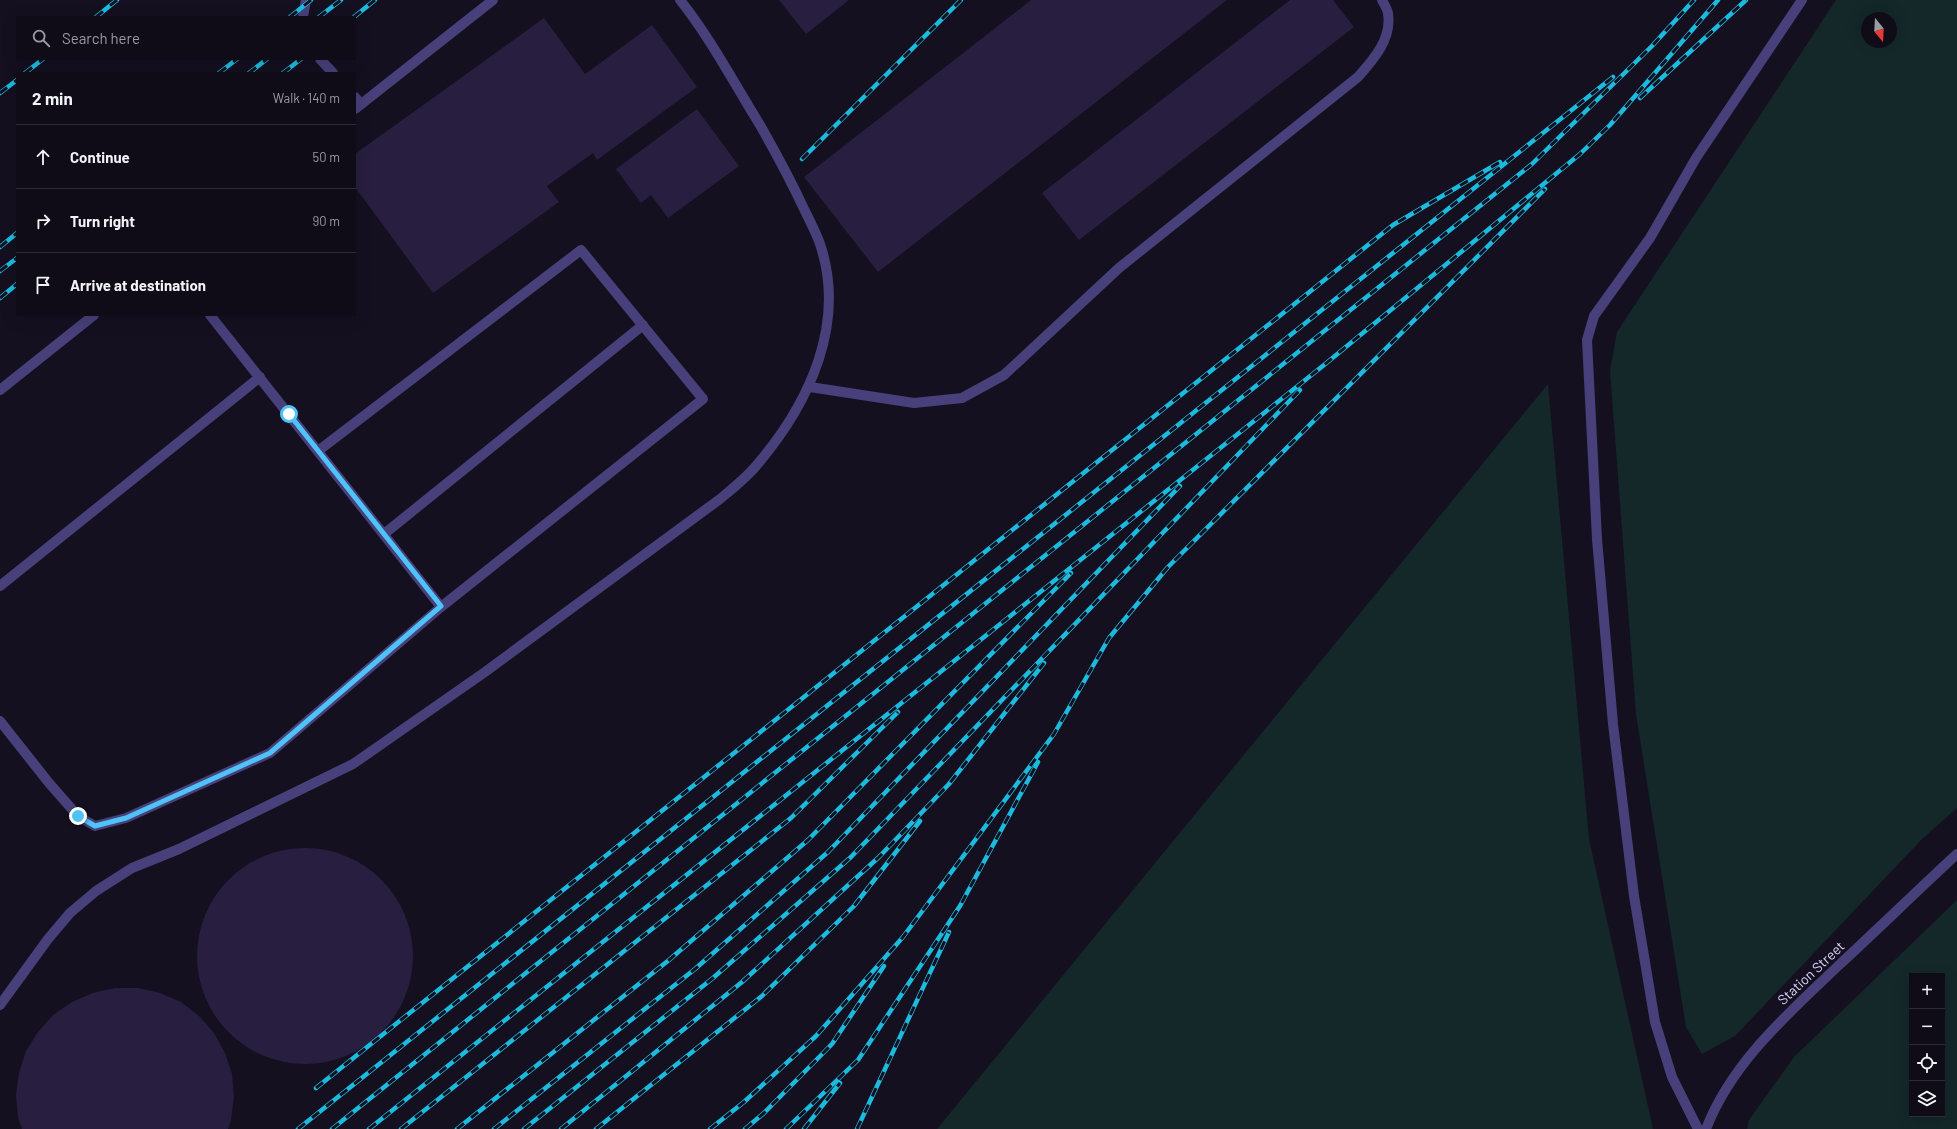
<!DOCTYPE html>
<html lang="en">
<head>
<meta charset="utf-8">
<style>
	:root { --surface:#0f0c18; --page:#181521; --text:#f1f3f6; --muted:#9b9ba2; --line:#2f2c37 }
	body { margin:0; font-family:Barlow,sans-serif; background:var(--page); color:var(--text) }
	.controls { position:absolute; right:12px; bottom:12px; display:grid; overflow:hidden; border-radius:0px; box-shadow:0 4px 16px #0002 }
	.controls button { width:36px; height:36px; display:grid; place-items:center; padding:0; border:0; border-bottom:1px solid var(--line); background:var(--surface); color:var(--text); font:20px sans-serif }
	.compass { position:absolute; left:1861px; top:12px; width:36px; height:36px; border-radius:50%; background:var(--surface); box-shadow:0 4px 16px #0002; rotate:162deg }
	.stop { position:absolute; width:12px; height:12px; margin:-9px; border:3px solid #4fc3f7; border-radius:50%; background:#fff }
	.stop.end { background:#4fc3f7; border-color:#fff; box-shadow:0 1px 4px #0008 }
	.list { margin:0; padding:0; list-style:none }
	h2 { display:flex; justify-content:space-between; align-items:center; height:52px; margin:0; padding:0 16px; font-size:17px }
	h2 small { font-size:13px; font-weight:400; color:var(--muted) }
	.list li { display:grid; grid-template-columns:26px 1fr auto; gap:12px; align-items:center; box-sizing:border-box; height:64px; padding:0 16px; border-top:1px solid var(--line) }
	.list b { display:block; font-size:15px; white-space:nowrap }
	.list em { font-size:13px; font-style:normal; color:var(--muted) }
	.icon { flex:none; width:22px; height:22px; fill:none; stroke:currentColor; stroke-width:2; stroke-linecap:round; stroke-linejoin:round }
	.map { position:relative; flex:none; width:1957px; height:1129px; overflow:hidden }
	.search { position:absolute; background:var(--surface); box-shadow:0 4px 16px #0002; left:16px; top:16px; width:340px; height:44px; display:flex; align-items:center; gap:10px; box-sizing:border-box; padding:0 14px; border-radius:0px; color:var(--muted); font-size:15px }
	.panel { position:absolute; background:var(--surface); box-shadow:0 4px 16px #0002; left:16px; top:72px; width:340px; height:244px; border-radius:0px }
	.map>svg:first-child { display:block }
</style>
</head>
<body>
<div class="map">
<svg width="1957" height="1129" viewBox="0 0 1957 1129">
	<rect width="100%" height="100%" fill="#141020"/>
	<path fill="#142829" fill-rule="evenodd" d="M1836 0H1957V808L1922 839 1735 1036 1702 1054 1686 1027 1636 714 1610 371 1617 332ZM1867 18H1891V42H1867Z
		M1548 384 1589 839 1653 1129H937Z
		M1957 900V1129H1747L1749 1120 1794 1057ZM1912 976H1942V1114H1912Z"/>
	<path fill="#281e3f" d="M779 0H849L806 34Z
		M1031 0H1227L878 272 804 177Z
		M1290 0H1333L1354 27 1079 240 1042 193Z
		M544 18 585 74 652 25 697 87 597 160 593 153 547 186 559 202 433 293 355 187V154Z
		M697 109 739 166 668 218 651 195 641 203 616 169Z
		M197 956a108 108 0 1 1 216 0a108 108 0 1 1-216 0Z
		M115 988H138L160 993 181 1002 199 1016 214 1033 225 1053 232 1074 234 1097 231 1120 228 1129H22L18 1118 16 1095 19 1073 26 1051 38 1032 53 1015 72 1002 93 993Z"/>
	<g fill="none" stroke-linecap="round" stroke-linejoin="round">
		<path stroke="#47407a" stroke-width="10" d="M303 17 306 0
			M320 59 333 73
			M355 97 361 104
			M810 387 914 403 962 398 1004 375 1119 268 1358 77C1373 60 1392 39 1388 14 1388 10 1384 4 1382 0
			M318 451 581 250 703 399 441 607
			M384 534 643 325
			M0 586 260 377
			M0 721 49 783 78 816 95 826 126 818 270 753 441 607 210 315
			M0 1005 48 939 70 913 96 891 132 868 179 849 353 764 485 672 720 499C732 489 746 478 756 466 809 404 848 323 819 241 815 231 810 221 805 211 791 181 776 153 760 125 734 83 711 39 680 0
			M1698 1129 1672 1077 1655 1022 1634 896 1613 724 1597 539 1587 340 1594 316 1650 238 1696 158 1802 0"/>
		<path stroke="#47407a" stroke-width="10" d="M355 109 493 0
			M0 390 94 315
			M1706 1129C1732 1062 1787 1015 1838 966 1878 929 1917 891 1957 854"/>
		<defs>
			<path id="rail" d="M96 17 117 0
				M290 17 311 0
				M319 17 341 0
				M354 17 375 0
				M25 73 43 59
				M219 73 237 59
				M249 73 267 59
				M283 73 301 59
				M0 93 17 80
				M1640 98 1746 0
				M802 159 961 0
				M0 247 17 233
				M0 271 17 258
				M0 298 17 284
				M316 1088 1393 225 1500 162
				M298 1129 1613 77
				M332 1129 1532 164 1652 46 1694 0
				M369 1129 1324 365 1580 154 1610 125 1718 0
				M401 1129 791 818 898 712
				M457 1129 669 960 808 840 1071 573
				M494 1129 695 969 828 852 1180 486
				M524 1129 713 978 851 857 1300 390
				M561 1129 742 982 879 857 949 784 1044 663
				M596 1129 762 996 854 906 920 821
				M710 1129 744 1102 816 1036 903 937 1054 734 1109 638 1168 567 1545 189
				M745 1129 764 1113 832 1044 884 966
				M786 1129 858 1060 960 906 1038 762
				M804 1129 840 1083
				M857 1129 949 932"/>
		</defs>
		<use href="#rail" stroke="#1bbbdf" stroke-width="4.5"/>
		<use href="#rail" stroke="#141020" stroke-width="3" stroke-dasharray="9" stroke-linecap="butt"/>
	</g>
	<g fill="none" stroke-linecap="round" stroke-linejoin="round">
		<path stroke="#4fc3f7" stroke-width="5" d="M78 816 95 826 126 818 270 753 441 606 289 414"/>
	</g>
	<g text-anchor="middle" stroke-width="3.5" stroke-linejoin="round" paint-order="stroke">
		<g font-size="14" fill="#dcd4fa" stroke="#141020">
			<text transform="translate(1811 973) rotate(-43)" y="5">Station Street</text>
		</g>
	</g>
</svg>
<div class="controls">
<button>+</button>
<button>−</button>
<button><svg class="icon" aria-label="locate" viewBox="0 0 24 24"><circle cx="12" cy="12" r="6"/><path d="M12 2v4M12 18v4M2 12h4M18 12h4"/></svg></button>
<button><svg class="icon" aria-label="layers" viewBox="0 0 24 24"><path d="M12 4l9 5-9 5-9-5zM3 14l9 5 9-5"/></svg></button>
</div>
<svg class="compass" viewBox="-18 -18 36 36"><path d="M0-13l5 13h-10z" fill="#e53935"/><path d="M0 13l5-13h-10z" fill="#9b9ba2"/></svg>
<div class="stop" style="left:289px;top:414px"></div>
<div class="stop end" style="left:78px;top:816px"></div>
<div class="search"><svg class="icon" aria-label="search" viewBox="0 0 24 24"><circle cx="10" cy="10" r="6"/><path d="M15 15l6 6"/></svg>Search here</div>
<section class="panel">
<h2>2 min<small>Walk · 140 m</small></h2>
<ul class="list">
<li><svg class="icon" aria-label="ahead" viewBox="0 0 24 24"><path d="M12 20V5M6 11l6-6 6 6"/></svg><div><b>Continue</b></div><em>50 m</em></li>
<li><svg class="icon" aria-label="right" viewBox="0 0 24 24"><path d="M7 20v-9h11M14 6l5 5-5 5"/></svg><div><b>Turn right</b></div><em>90 m</em></li>
<li><svg class="icon" aria-label="arrive" viewBox="0 0 24 24"><path d="M6 21V4h12l-3 4 3 4H6"/></svg><div><b>Arrive at destination</b></div></li>
</ul>
</section>
</div>
</body>
</html>
